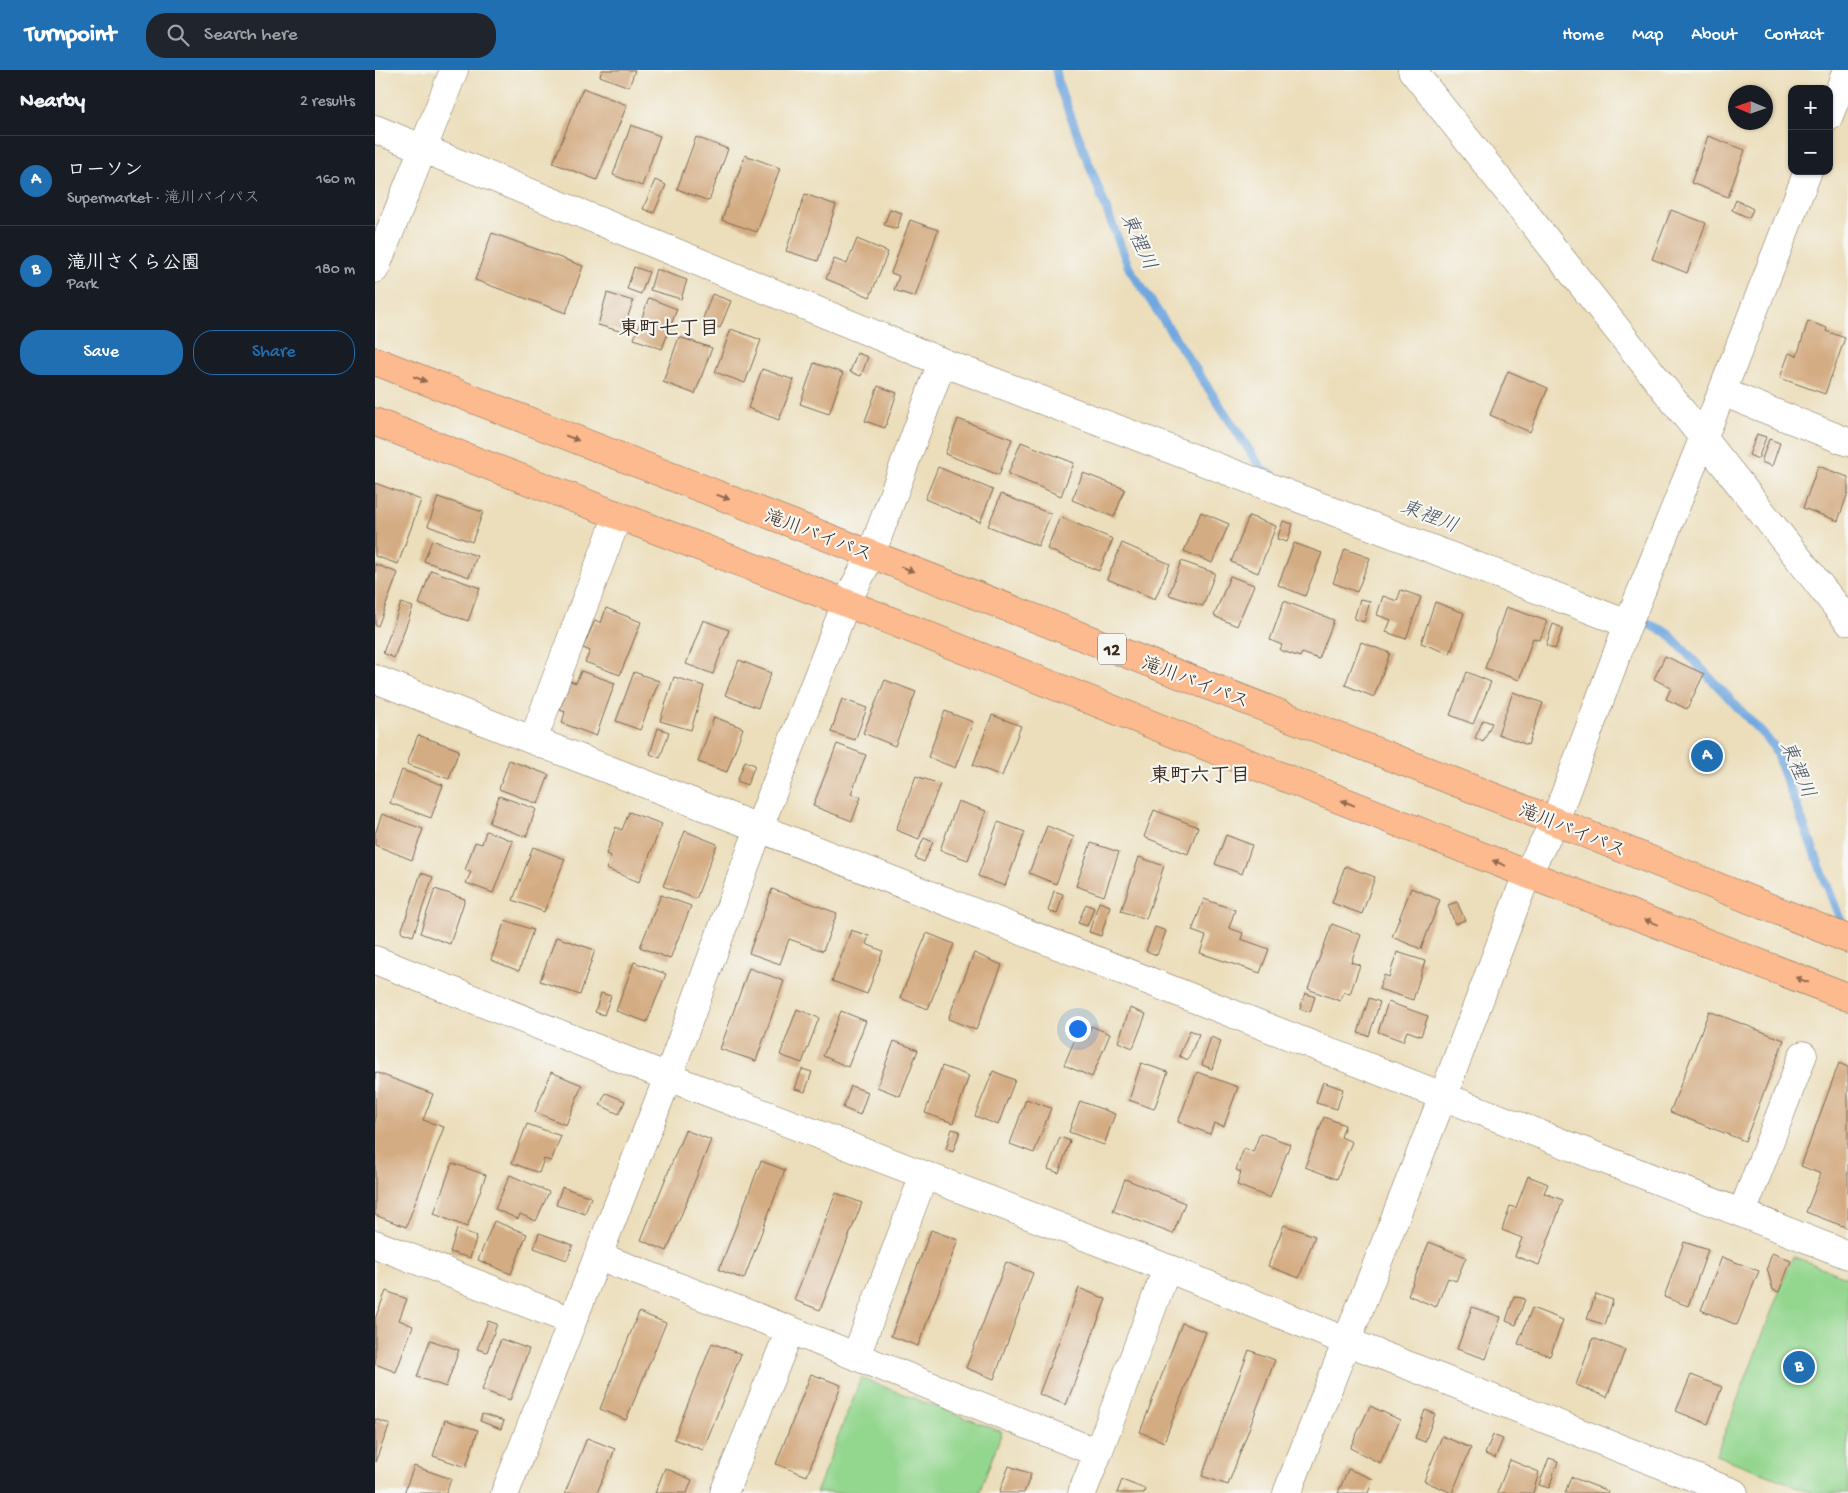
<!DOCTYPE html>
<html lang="en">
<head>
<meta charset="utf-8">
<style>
	:root { --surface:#171b24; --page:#20242c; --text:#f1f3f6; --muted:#9ea1a6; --line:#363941; --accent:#1f6fb2 }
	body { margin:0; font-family:"Gochi Hand","Klee One",sans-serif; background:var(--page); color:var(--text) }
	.controls { position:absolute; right:15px; top:15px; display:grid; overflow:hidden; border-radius:10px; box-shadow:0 1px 4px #0004 }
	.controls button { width:45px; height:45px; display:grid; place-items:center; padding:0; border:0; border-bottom:1px solid var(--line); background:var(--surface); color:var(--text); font:25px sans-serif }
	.compass { position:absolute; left:1353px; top:15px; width:45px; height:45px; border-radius:50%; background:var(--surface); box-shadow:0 1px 4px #0004; rotate:272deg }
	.you { position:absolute; left:702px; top:958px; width:18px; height:18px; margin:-12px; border:4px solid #fff; border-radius:50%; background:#1a73e8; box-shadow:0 0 0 8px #1a73e833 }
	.badge { display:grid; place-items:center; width:32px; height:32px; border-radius:50%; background:var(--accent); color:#fff; font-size:16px; font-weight:700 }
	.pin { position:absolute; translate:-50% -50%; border:2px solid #fff; box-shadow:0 1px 5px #0006 }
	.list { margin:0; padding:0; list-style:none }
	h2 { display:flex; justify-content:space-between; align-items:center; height:65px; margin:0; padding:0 20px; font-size:21px }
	h2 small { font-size:16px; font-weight:400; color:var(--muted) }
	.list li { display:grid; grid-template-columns:32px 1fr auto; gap:15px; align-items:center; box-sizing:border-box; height:90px; padding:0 20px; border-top:1px solid var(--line) }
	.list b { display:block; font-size:19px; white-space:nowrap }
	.list p { margin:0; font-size:16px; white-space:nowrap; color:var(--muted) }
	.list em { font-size:16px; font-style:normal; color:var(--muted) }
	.actions { display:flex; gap:10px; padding:15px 20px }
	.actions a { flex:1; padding:11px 0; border:1px solid var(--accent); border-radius:20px; text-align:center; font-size:18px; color:var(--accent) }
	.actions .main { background:var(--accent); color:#fff }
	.icon { flex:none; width:28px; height:28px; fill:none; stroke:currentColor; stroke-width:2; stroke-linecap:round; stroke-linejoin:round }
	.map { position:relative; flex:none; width:1473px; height:1423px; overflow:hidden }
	header { display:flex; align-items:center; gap:30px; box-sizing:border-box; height:70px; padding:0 25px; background:var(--accent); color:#fff }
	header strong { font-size:24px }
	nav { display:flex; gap:28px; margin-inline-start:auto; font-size:18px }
	.search { width:350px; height:45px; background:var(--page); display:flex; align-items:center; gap:12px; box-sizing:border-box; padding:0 18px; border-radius:20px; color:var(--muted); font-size:19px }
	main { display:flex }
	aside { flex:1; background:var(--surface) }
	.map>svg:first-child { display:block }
</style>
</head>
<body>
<header>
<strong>Turnpoint</strong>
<div class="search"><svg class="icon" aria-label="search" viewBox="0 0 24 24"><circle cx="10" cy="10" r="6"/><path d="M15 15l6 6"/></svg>Search here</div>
<nav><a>Home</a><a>Map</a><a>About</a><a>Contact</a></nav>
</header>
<main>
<aside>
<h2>Nearby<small>2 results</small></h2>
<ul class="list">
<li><span class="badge">A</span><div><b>ローソン</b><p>Supermarket · 滝川バイパス</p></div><em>160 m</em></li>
<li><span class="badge">B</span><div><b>滝川さくら公園</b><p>Park</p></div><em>180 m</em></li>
</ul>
<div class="actions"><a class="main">Save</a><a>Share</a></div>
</aside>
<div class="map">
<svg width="1473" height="1423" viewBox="0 0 1473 1423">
	<rect width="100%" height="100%" fill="#f6f6f2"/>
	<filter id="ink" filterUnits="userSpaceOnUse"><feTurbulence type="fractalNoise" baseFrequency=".02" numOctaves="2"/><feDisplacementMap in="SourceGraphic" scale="10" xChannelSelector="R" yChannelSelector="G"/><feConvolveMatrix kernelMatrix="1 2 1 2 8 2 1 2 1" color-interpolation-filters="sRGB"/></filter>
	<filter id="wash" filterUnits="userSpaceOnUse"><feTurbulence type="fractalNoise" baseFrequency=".0096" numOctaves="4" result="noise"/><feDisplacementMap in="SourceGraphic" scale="20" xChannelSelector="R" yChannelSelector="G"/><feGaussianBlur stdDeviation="1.12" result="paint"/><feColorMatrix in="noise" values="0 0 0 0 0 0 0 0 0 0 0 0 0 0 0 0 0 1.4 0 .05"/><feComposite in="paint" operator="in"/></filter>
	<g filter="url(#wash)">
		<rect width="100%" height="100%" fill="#ecdebb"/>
		<path fill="#93d68e" stroke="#678056" d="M1418 1186 1473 1208V1423H1438L1341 1385Z
			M486 1308 627 1362 604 1423H441Z"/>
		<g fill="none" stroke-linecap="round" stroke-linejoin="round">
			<path stroke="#71a7df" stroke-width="9" d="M681 0 684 16 754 198 888 401 898 405
				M1258 548 1292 562 1398 675 1470 862"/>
		</g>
		<g id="blocks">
			<path fill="#d4ac83" d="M227 0H260L254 17 225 6Z
				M208 18 252 35 222 110 178 93Z
				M256 55 285 66 267 116 238 105Z
				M1333 66 1370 80 1353 127 1316 113Z
				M321 67 353 79 334 131 302 119Z
				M370 85 405 98 382 162 347 150Z
				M280 110 291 115 279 143 268 139Z
				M430 124 461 135 443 191 411 181Z
				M1361 130 1378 139 1374 148 1357 140Z
				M515 139 527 143 522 159 509 155Z
				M1296 140 1331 153 1312 203 1277 189Z
				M535 150 563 160 540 227 519 220 524 206 516 203Z
				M117 163 208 196 191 243 100 210Z
				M482 169 513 182 495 227 451 209 459 189 472 194Z
				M259 197 274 202 266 224 252 219Z
				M281 199 312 210 306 229 275 220Z
				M232 223 258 231 248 262 223 255Z
				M337 224 356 231 345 258 327 251Z
				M274 228 302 239 287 279 259 269Z
				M1433 251 1452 258 1451 261 1470 268 1450 324 1405 308 1414 283 1422 286Z
				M356 259 386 270 370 313 340 302Z
				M304 267 337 278 320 324 288 312Z
				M482 283 493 287 486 306 475 302Z
				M439 293 468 303 454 344 425 334Z
				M387 299 419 310 404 350 373 338Z
				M1133 301 1173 318 1155 362 1115 345Z
				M503 316 522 323 510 358 490 351Z
				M583 349 637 369 624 405 570 384Z
				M1382 364 1391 367 1383 389 1374 385Z
				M1394 369 1405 373 1397 396 1386 392Z
				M646 372 699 393 686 426 633 404Z
				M1443 396 1473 407V423L1463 451 1428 438Z
				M563 397 618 420 605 452 550 429Z
				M708 403 750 419 739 447 697 430Z
				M0 413 46 430 23 494 0 486Z
				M626 424 676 444 663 476 613 456Z
				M63 427 108 442 97 472 53 456Z
				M826 442 854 454 837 493 809 481Z
				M874 446 901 456 883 503 856 492Z
				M685 447 738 469 724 501 672 479Z
				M908 451 918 454 912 472 902 469Z
				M57 470 102 486 94 507 49 491Z
				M747 473 795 494 780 529 732 509Z
				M919 473 947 483 930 526 903 515Z
				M970 479 995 488 982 522 958 513Z
				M806 491 840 503 828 536 794 525Z
				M0 494 23 503 3 556 0 555Z
				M56 500 105 518 93 551 44 534Z
				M855 506 879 515 862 556 839 546Z
				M1026 520 1046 527 1031 569 1011 562 1016 550 1002 545 1008 526 1022 531Z
				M985 529 995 531 989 552 979 549Z
				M909 531 959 550 944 589 927 583 925 587 905 580 907 575 895 570Z
				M1060 532 1089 543 1075 584 1046 573Z
				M26 533 38 537 19 588 8 583Z
				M1131 537 1172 551 1165 570 1158 568 1144 610 1110 598Z
				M231 538 266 552 245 605 210 592 215 581 208 578 220 550 226 553Z
				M328 550 354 560 338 604 311 594Z
				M1178 554 1188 558 1180 579 1171 575Z
				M986 572 1015 583 999 627 970 615Z
				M1290 586 1329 604 1312 639 1291 629 1296 618 1279 609Z
				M364 590 396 603 383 638 350 625Z
				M206 601 240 613 221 666 187 653 190 642 185 640 195 611 201 613Z
				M259 602 284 611 265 660 241 651Z
				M1092 602 1116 612 1098 654 1075 645Z
				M299 607 329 616 316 660 285 651Z
				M510 610 541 622 520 676 488 663Z
				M1138 622 1168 633 1153 675 1123 664Z
				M467 629 492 638 480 670 456 662Z
				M570 641 598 652 580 698 553 687Z
				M617 645 646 656 627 706 598 695Z
				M339 647 368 658 352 702 323 692Z
				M1108 650 1117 653 1108 672 1100 668Z
				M283 658 294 662 285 688 275 684Z
				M43 665 84 680 74 709 32 694Z
				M462 674 491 685 476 724 486 727 477 751 438 736Z
				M134 690 174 705 163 734 124 719Z
				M370 691 380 695 372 715 362 711Z
				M27 700 68 715 56 748 15 733Z
				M541 706 565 714 544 769 521 760Z
				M124 726 161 739 151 767 114 753Z
				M583 731 611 741 593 790 565 780Z
				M779 740 823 757 813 784 769 767Z
				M254 742 287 754 264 812 231 799 236 786 231 784 241 757 247 760Z
				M7 744 48 759 37 790 0 775V764Z
				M623 752 650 762 630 816 603 806Z
				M672 756 699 767 681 814 654 803Z
				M111 761 138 771 118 823 91 813 96 802 90 800 100 772 107 774Z
				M310 761 342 774 321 829 288 816Z
				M851 765 877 775 867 804 840 794Z
				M549 768 558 772 549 792 540 788Z
				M716 773 744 782 729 826 701 816Z
				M158 777 190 789 169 842 138 830Z
				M764 787 789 796 771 849 746 841Z
				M970 796 1000 807 987 844 957 833Z
				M46 803 58 807 38 866 26 862Z
				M1036 818 1065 830 1046 879 1017 867Z
				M60 819 90 829 75 874 45 863Z
				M397 819 462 843 448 881 414 869 405 894 374 883Z
				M679 821 688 824 682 844 673 841Z
				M286 825 316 836 295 889 265 877Z
				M829 829 860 840 854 858 868 863 866 869 894 879 885 903 825 883 831 866 817 861Z
				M724 832 735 836 726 866 714 862Z
				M1082 832 1090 850 1080 854 1073 835Z
				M711 834 719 838 712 856 703 853Z
				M130 850 158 860 144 901 116 890Z
				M957 854 986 865 976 892 985 895 975 924 969 922 965 931 933 919Z
				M780 857 791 861 782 885 771 881Z
				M476 860 494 866 491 874 508 881 492 924 457 911Z
				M552 863 579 874 553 939 525 928Z
				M181 867 220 880 205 925 165 911Z
				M1022 882 1050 891 1038 930 1004 919 1009 905 1014 907Z
				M599 883 627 895 601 960 573 949Z
				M259 892 291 904 272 952 241 941Z
				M374 898 409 911 381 991 345 979Z
				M226 923 236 926 229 945 220 942Z
				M930 923 940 927 935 942 925 939Z
				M994 928 1005 932 994 966 983 963Z
				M1013 932 1053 946 1046 966 1032 961 1028 971 1003 962Z
				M755 938 771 944 758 978 743 972Z
				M422 939 444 948 427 993 405 985Z
				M466 941 491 951 473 997 448 986Z
				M1334 941 1409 970 1370 1071 1295 1042Z
				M716 956 735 964 717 1007 689 995 703 962 712 967Z
				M815 960 824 964 813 990 804 986Z
				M836 967 846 971 837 999 827 995Z
				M519 971 543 980 525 1026 502 1017Z
				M766 993 793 1002 779 1039 754 1030Z
				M1464 993 1473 997V1158L1431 1142 1446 1104 1426 1096Z
				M567 996 594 1006 578 1053 550 1043Z
				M427 999 437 1002 430 1022 420 1019Z
				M618 1001 640 1010 623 1055 600 1046Z
				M0 1002 58 1024 48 1050 69 1057 31 1157 0 1145Z
				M176 1002 207 1015 191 1055 160 1042Z
				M822 1002 863 1017 849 1056 839 1053 835 1064 803 1052Z
				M948 1012 968 1019 962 1039 941 1033Z
				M476 1016 493 1022 485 1045 468 1038Z
				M231 1023 250 1031 244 1044 225 1035Z
				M651 1029 676 1038 659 1083 635 1074Z
				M705 1031 740 1044 729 1075 694 1062Z
				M949 1047 970 1055 966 1067 977 1072 962 1109 930 1097Z
				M152 1054 186 1066 176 1091 169 1089 164 1103 137 1093Z
				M577 1059 585 1061 578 1082 571 1079Z
				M310 1060 336 1070 292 1181 266 1170Z
				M885 1063 915 1074 895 1128 862 1115 866 1102 861 1100 869 1078 878 1082Z
				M685 1067 695 1071 684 1103 673 1099Z
				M386 1091 410 1100 369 1209 344 1200Z
				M77 1093 111 1105 92 1157 59 1144Z
				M135 1105 174 1122 161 1151 145 1144 143 1149 120 1139Z
				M1153 1106 1173 1114 1169 1123 1188 1130 1164 1195 1140 1186 1147 1168 1127 1160 1135 1136 1141 1138Z
				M750 1109 810 1133 798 1164 738 1141Z
				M187 1117 216 1127 210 1144 181 1135Z
				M461 1123 487 1133 445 1240 419 1230Z
				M119 1151 152 1164 136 1204 103 1190Z
				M909 1155 940 1166 924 1208 893 1196Z
				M82 1159 102 1166 95 1188 75 1182Z
				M556 1160 583 1170 543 1276 516 1266Z
				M164 1163 198 1175 192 1190 159 1178Z
				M1054 1172 1091 1187 1081 1211 1073 1208 1061 1237 1033 1225Z
				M1309 1172 1333 1180 1313 1236 1289 1227Z
				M1397 1183 1416 1191 1404 1222 1398 1220 1392 1198Z
				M1347 1187 1384 1201 1362 1255 1326 1240Z
				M631 1192 658 1203 619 1309 591 1298Z
				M704 1218 731 1229 691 1335 664 1324Z
				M11 1221 32 1229 24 1250 38 1256 21 1302 0 1294V1249Z
				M1221 1224 1238 1230 1230 1255 1212 1249Z
				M1139 1226 1150 1229 1141 1255 1131 1251Z
				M1097 1237 1126 1247 1111 1289 1082 1279Z
				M1157 1238 1188 1250 1175 1286 1143 1274Z
				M264 1242 291 1253 251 1350 225 1339Z
				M113 1251 122 1254 112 1282 102 1279Z
				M807 1253 831 1262 789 1372 765 1362Z
				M1218 1268 1250 1280 1232 1327 1201 1315Z
				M126 1269 154 1279 135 1330 107 1320Z
				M55 1270 84 1280 71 1317 42 1307Z
				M337 1273 366 1284 328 1380 299 1369Z
				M874 1280 900 1290 853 1415 827 1406Z
				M436 1304 466 1315 432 1406 401 1394Z
				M1316 1305 1347 1317 1333 1354 1301 1341Z
				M995 1336 1025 1350 1005 1393 975 1378Z
				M1050 1340 1060 1344 1050 1372 1040 1368Z
				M107 1344 129 1351 126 1359 105 1351Z
				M0 1349 15 1354 0 1392Z
				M70 1350 103 1360 91 1397 58 1386Z
				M1118 1365 1128 1369 1120 1388 1110 1384Z
				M1067 1366 1096 1378 1077 1423 1049 1411Z
				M212 1368 240 1379 222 1423H190Z
				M1174 1388 1183 1391 1174 1418 1164 1415Z
				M1135 1390 1164 1402 1158 1423H1122Z
				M39 1396 76 1409 71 1423H29Z
				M634 1396 656 1404 649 1423H624Z
				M290 1398 317 1410 312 1423H280Z
				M973 1399 998 1409 993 1423H963Z
				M1196 1407 1233 1421 1232 1423H1190Z
				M747 1410 770 1419 769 1423H742Z"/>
		</g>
	</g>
	<g filter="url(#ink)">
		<use href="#blocks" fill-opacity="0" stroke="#796955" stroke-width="1"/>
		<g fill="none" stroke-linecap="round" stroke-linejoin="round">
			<defs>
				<path id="minor" d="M1037 0 1473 551
					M1454 46 1472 0
					M0 59 567 292 1253 554
					M0 199 79 0
					M1347 322 1473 372
					M0 609 384 758 1473 1185
					M158 670 243 445
					M0 890 293 1007 792 1198 973 1272 1359 1423
					M1367 1143 1428 985
					M0 1174 197 1251
					M223 1186 415 1260 723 1383
					M481 1286 549 1105
					M130 1423 293 1007 384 758 471 533 496 485 567 292
					M349 1423 415 1260
					M707 1423 723 1383 792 1198
					M912 1423 1068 1026 1152 804 1180 751 1253 554 1347 322 1433 101"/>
				<path id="highway" d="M0 291 1129 731 1473 869
					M0 352 471 533 1152 804 1473 927"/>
			</defs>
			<use href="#minor" stroke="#796955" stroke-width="29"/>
			<use href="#highway" stroke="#796955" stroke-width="29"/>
			<use href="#minor" stroke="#fff" stroke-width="28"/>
			<use href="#highway" stroke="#fcba8e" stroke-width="28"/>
		</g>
		<defs><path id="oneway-solid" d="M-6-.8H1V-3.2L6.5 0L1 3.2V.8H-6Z" transform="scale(1.25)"/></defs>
		<g fill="#926b50">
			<use href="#oneway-solid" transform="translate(45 309) rotate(21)"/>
			<use href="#oneway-solid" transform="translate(197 368) rotate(21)"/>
			<use href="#oneway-solid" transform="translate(348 427) rotate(21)"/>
			<use href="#oneway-solid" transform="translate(532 499) rotate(21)"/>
			<use href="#oneway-solid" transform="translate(973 733) rotate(-158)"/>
			<use href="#oneway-solid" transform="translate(1124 793) rotate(-158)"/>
			<use href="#oneway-solid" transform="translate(1276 852) rotate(-159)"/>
			<use href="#oneway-solid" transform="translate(1427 910) rotate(-159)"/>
		</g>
	</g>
	<g text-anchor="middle" stroke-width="4.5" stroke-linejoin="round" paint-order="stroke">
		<rect fill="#f6f6f2" stroke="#73675e" stroke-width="1" x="723" y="563.5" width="28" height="31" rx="4"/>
		<g font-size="18" font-weight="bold" fill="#3b2a1e">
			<text x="737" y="585">12</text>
		</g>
		<g font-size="19" fill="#3b2a1e" stroke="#f6f6f2">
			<text transform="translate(444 464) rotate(21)" y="7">滝川バイパス</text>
			<text transform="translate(821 611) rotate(21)" y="7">滝川バイパス</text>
			<text transform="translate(1198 759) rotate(22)" y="7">滝川バイパス</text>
		</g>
		<g font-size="20" font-style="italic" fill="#4e5662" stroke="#f6f6f2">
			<text transform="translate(765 171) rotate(66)" y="7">東裡川</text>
			<text transform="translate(1055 445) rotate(21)" y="7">東裡川</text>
			<text transform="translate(1424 699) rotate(67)" y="7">東裡川</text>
		</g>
		<g font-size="20" font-weight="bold" fill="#3b2a1e" stroke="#f6f6f2">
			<text x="294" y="264">東町七丁目</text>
			<text x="825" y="711">東町六丁目</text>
		</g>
	</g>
</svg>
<div class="controls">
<button>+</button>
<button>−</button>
</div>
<svg class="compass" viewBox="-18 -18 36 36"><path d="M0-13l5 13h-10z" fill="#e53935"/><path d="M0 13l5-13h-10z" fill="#9ea1a6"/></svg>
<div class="you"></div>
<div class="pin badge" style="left:1332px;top:686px">A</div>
<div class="pin badge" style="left:1424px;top:1297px">B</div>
</div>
</main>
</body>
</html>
